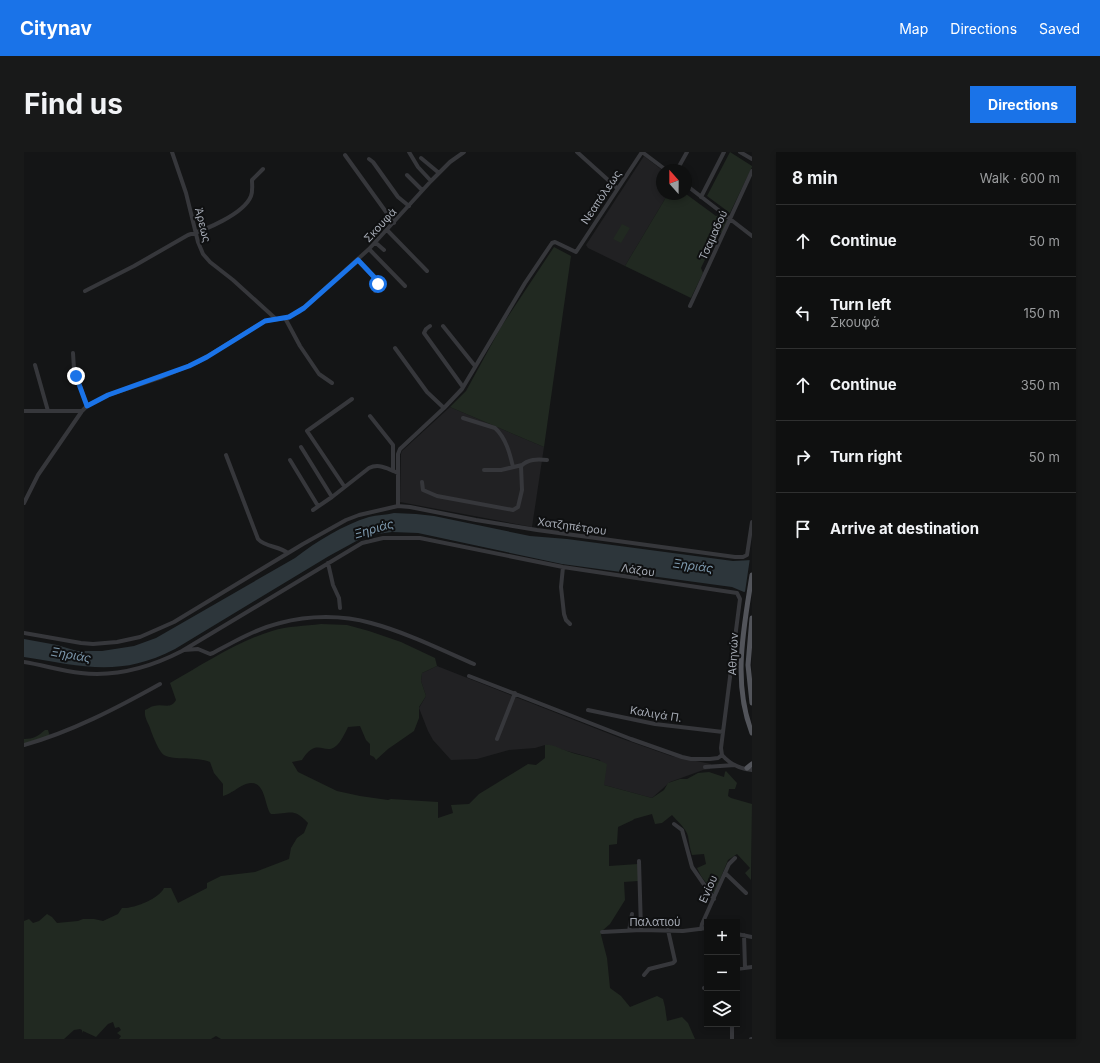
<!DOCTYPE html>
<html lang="en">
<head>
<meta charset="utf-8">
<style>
	:root { --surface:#0f1010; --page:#181919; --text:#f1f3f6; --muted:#9b9d9f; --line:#2f3030; --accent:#1a73e8 }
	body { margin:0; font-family:Inter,sans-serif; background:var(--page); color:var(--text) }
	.controls { position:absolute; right:12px; bottom:12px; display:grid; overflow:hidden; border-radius:0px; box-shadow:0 2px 6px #0003 }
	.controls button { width:36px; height:36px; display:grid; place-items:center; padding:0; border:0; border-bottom:1px solid var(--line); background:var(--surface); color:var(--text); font:20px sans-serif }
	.compass { position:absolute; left:632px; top:12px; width:36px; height:36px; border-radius:50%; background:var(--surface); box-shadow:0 2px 6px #0003; rotate:339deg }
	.stop { position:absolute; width:12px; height:12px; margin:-9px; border:3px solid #1a73e8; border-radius:50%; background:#fff }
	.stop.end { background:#1a73e8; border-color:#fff; box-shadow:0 1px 4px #0008 }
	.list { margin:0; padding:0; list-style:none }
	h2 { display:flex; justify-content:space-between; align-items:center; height:52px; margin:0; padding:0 16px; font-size:17px }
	h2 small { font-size:13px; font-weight:400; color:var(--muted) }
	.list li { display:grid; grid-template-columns:26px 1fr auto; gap:12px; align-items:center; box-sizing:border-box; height:72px; padding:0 16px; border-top:1px solid var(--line) }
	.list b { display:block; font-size:15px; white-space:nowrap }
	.list p { margin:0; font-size:13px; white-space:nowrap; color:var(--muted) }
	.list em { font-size:13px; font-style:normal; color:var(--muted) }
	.icon { flex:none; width:22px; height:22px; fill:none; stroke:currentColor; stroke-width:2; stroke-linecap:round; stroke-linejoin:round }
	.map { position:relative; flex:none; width:728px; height:887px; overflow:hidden; border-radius:0px }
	header { display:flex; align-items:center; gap:24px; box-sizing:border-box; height:56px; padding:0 20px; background:var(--accent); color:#fff }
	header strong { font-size:19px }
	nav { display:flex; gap:22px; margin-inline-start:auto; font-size:14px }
	.intro { display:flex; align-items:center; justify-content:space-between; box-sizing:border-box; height:96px; padding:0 24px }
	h1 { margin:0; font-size:28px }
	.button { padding:10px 18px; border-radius:0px; background:var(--accent); color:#fff; font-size:14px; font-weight:700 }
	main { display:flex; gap:24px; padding:0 24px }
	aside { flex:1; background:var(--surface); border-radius:0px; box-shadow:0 2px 6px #0003 }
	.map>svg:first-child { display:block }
</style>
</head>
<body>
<header>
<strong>Citynav</strong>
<nav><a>Map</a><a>Directions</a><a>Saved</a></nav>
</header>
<div class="intro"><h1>Find us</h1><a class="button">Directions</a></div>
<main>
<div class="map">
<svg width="728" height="887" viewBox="0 0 728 887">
	<rect width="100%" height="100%" fill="#141516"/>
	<path fill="#212123" d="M620 4 638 18V42H644L601 114 564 96 562 93Z
		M426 255 520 295 508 375 376 350 377 302 378 299Z
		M413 514 596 586 647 604 687 612 686 617 679 618 646 630 628 646 580 633 576 608 521 593 511 596 485 598 453 607 427 608 409 588 404 579 395 556 402 544 397 529 398 521Z"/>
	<path fill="#212921" d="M706 0 728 14V15L706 61 683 44Z
		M644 42H662L692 64 696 63 704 69 699 80 693 82 677 116 679 121 667 146 601 114Z
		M598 72 606 76 597 91 589 87Z
		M530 95 547 104 520 295 426 255 442 239 477 175Z
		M297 472 323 473 345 479 377 490 411 506 413 514 398 521 397 529 402 544 395 555V566L390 579 364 597 352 608 350 605 346 603V592L342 588 336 574 324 575C321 581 317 590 312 594 300 604 293 584 278 608L268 610 274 620 313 639 336 644 364 648 367 647 414 650V666L429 661 427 653 445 652 455 642 491 620 504 612 512 613 521 606V593C529 592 536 597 543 599 556 604 570 605 583 612L580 633 628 646 640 638 644 631 656 627H663L674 621 685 620 700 625 701 620 702 619 713 631 711 637H705L704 644 707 646 728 652 727 728 721 721 726 716 713 702 704 708 690 742 677 724 673 716 682 712 680 702 668 703C666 697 665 690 664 684 662 676 653 669 648 663L638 671 631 672 628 662 610 667 609 668 594 675 593 692 585 693V714L614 712V729L600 730 601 748 586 772 578 779 577 783 583 806 586 836 597 844 606 855 633 844 639 847 641 855 643 869 658 865 664 871 671 887H197L192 884 187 887H95L97 884 93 881 97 878 95 875 91 876 89 870 84 872 72 885 59 879 58 881V878L56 877 50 878 40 887H0V769L5 767 9 771 15 769 23 762 28 765 33 771 54 769 59 767H70L79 769 94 762 98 756C109 757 135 747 140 736H147L154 751 183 736V731L197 724 231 720 265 707 267 696 273 686 280 681 284 671C269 655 267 662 247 662 240 654 242 625 222 632 214 635 207 642 199 644V632L190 621 186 610C172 604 150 609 140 603 135 600 129 584 127 579 125 571 120 567 121 558 124 557 127 554 130 554 139 551 147 558 152 548L146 531C178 513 214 489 248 479 264 474 281 474 297 472Z
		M21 578H24L26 585 0 595V587C10 587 14 584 21 578Z"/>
	<path fill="#2d363b" d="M370 361 392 362 410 364 506 384 543 387 709 409 728 408 723 439 720 440 708 435 538 412 394 381 368 380 353 382 336 387 305 404 151 497C95 526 58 514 0 505V487L33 493 53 499H78L110 494 132 486 271 406C293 389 319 373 345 365 353 363 362 363 370 361Z"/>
	<path fill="#141516" d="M726 406H728V440H721Z"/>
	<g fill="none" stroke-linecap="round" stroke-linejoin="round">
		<path stroke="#36373b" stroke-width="4" d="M148 0 162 41 174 90 179 102 186 110 209 128 252 167
			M385 0 394 15 407 29
			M553 0 593 36
			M618 0 642 18
			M716 0 728 7
			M321 3 370 71
			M397 6 415 21
			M345 7 349 10 374 45 385 54
			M653 18 663 0
			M383 23 398 38
			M662 33 728 84
			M677 45 700 0
			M363 78 403 119
			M352 91 360 98
			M345 97 381 134
			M334 108 353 129 354 132 351 139
			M61 139 110 114 164 83C181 78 220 62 227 44 229 39 228 33 228 28L239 17
			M666 154 728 19
			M261 166 276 194 295 222 308 231
			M406 174 402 177 400 181 439 235
			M419 174 451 214
			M371 196 403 240 420 256
			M49 201 50 217 63 254
			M11 213 24 259
			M0 259H58
			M346 264 369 293V319
			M439 266 471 276C482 286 486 302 489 315
			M277 295 308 345
			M202 303 234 387C241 395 255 394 264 401
			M266 308 294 354
			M460 318H477L498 313
			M398 330 399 338 413 344 489 358 494 355 498 338 497 314C504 307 513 307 523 308
			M320 334 283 279 328 247
			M0 351 14 323 58 259 63 254 84 243 138 225 174 210 241 169 261 166 275 160 345 97 407 29 426 10 440 0
			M374 354V302L376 297 420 256 438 237 501 131 528 91 531 90 552 100 618 0
			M289 358 308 345 345 316C355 311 365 317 374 321
			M304 411 309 433 315 446 316 456
			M539 415 537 435 540 462 542 468 546 472
			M0 481 57 491 69 492 93 490 116 485 150 470 279 392 322 368 335 363 374 354 386 355 452 368 513 378 711 405H719L723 403 728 370
			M160 498 174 497 186 502 189 501C211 489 232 477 256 471 285 463 319 463 347 471 381 480 418 498 450 512
			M0 510C19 513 38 519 57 521 92 525 127 515 158 499L338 391 359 386H396L539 415 713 441 716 447 699 580 697 596 698 603
			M445 524 607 587 658 605 667 607H686L694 606 698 603
			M564 558 631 572 699 580
			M473 587 491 541
			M0 593C47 580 93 556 136 532
			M698 603C706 612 716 617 728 618
			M681 615 711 613
			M650 672 658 678 668 715 690 747
			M615 709 617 778
			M701 721 722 741
			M677 777 678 772 705 712 711 706
			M605 779 608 762
			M578 780 617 778 659 779 683 776
			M713 782 728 785
			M720 783 721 816
			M713 817 728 815
			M620 823 625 817 649 811 651 809 644 778
			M680 836 683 835
			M708 872V887
			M727 887H728"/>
		<path stroke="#52545a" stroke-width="5" d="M728 423C720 475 708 530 728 581
			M728 466 724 513 728 551
			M723 616 728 612"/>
	</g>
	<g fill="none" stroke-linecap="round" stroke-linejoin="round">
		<path stroke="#1a73e8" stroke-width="5" d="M52 224 63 254 84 243 165 214 183 205 241 169 265 165 280 156 334 108 352 127 354 132"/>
	</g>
	<g text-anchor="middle" stroke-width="4" stroke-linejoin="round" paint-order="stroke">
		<g font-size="11" fill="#a7acb6" stroke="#0f1011">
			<text transform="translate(577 45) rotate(-56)" y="4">Νεαπόλεως</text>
			<text transform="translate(179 73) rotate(76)" y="4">Άρεως</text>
			<text transform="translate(356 73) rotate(-47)" y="4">Σκουφά</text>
			<text transform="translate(689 83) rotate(-66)" y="4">Τσαμαδού</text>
			<text transform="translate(548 374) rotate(8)" y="4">Χατζηπέτρου</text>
			<text transform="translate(614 418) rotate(8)" y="4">Λάζου</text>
			<text transform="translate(709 502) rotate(-87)" y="4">Αθηνών</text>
			<text transform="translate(632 562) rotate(9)" y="4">Καλιγά Π.</text>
			<text transform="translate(684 737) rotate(-66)" y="4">Ενίου</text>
			<text x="631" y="774">Παλατιού</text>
		</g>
		<g font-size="12" font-style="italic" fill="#7f9bb0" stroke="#0f1011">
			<text transform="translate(350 377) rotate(-16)" y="4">Ξηριάς</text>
			<text transform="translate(669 414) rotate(8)" y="4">Ξηριάς</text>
			<text transform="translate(47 503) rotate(10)" y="4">Ξηριάς</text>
		</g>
	</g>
</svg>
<div class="controls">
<button>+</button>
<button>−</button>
<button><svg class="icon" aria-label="layers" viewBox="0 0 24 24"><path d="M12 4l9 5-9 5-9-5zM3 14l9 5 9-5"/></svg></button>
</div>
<svg class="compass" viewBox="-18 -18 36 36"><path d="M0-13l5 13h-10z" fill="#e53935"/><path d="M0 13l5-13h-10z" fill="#9b9d9f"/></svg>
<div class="stop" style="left:354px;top:132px"></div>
<div class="stop end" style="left:52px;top:224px"></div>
</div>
<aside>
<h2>8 min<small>Walk · 600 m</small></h2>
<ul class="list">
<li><svg class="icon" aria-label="ahead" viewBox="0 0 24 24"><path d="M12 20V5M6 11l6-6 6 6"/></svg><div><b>Continue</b></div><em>50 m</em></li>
<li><svg class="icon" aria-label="left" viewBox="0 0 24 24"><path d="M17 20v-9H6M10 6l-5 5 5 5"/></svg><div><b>Turn left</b><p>Σκουφά</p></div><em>150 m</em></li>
<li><svg class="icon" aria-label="ahead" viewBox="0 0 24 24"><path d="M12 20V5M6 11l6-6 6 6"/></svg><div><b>Continue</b></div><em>350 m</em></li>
<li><svg class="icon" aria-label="right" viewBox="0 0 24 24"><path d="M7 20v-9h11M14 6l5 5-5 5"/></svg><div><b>Turn right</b></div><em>50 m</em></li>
<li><svg class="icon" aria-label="arrive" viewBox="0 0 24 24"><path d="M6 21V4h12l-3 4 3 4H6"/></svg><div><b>Arrive at destination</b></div></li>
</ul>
</aside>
</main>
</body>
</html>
